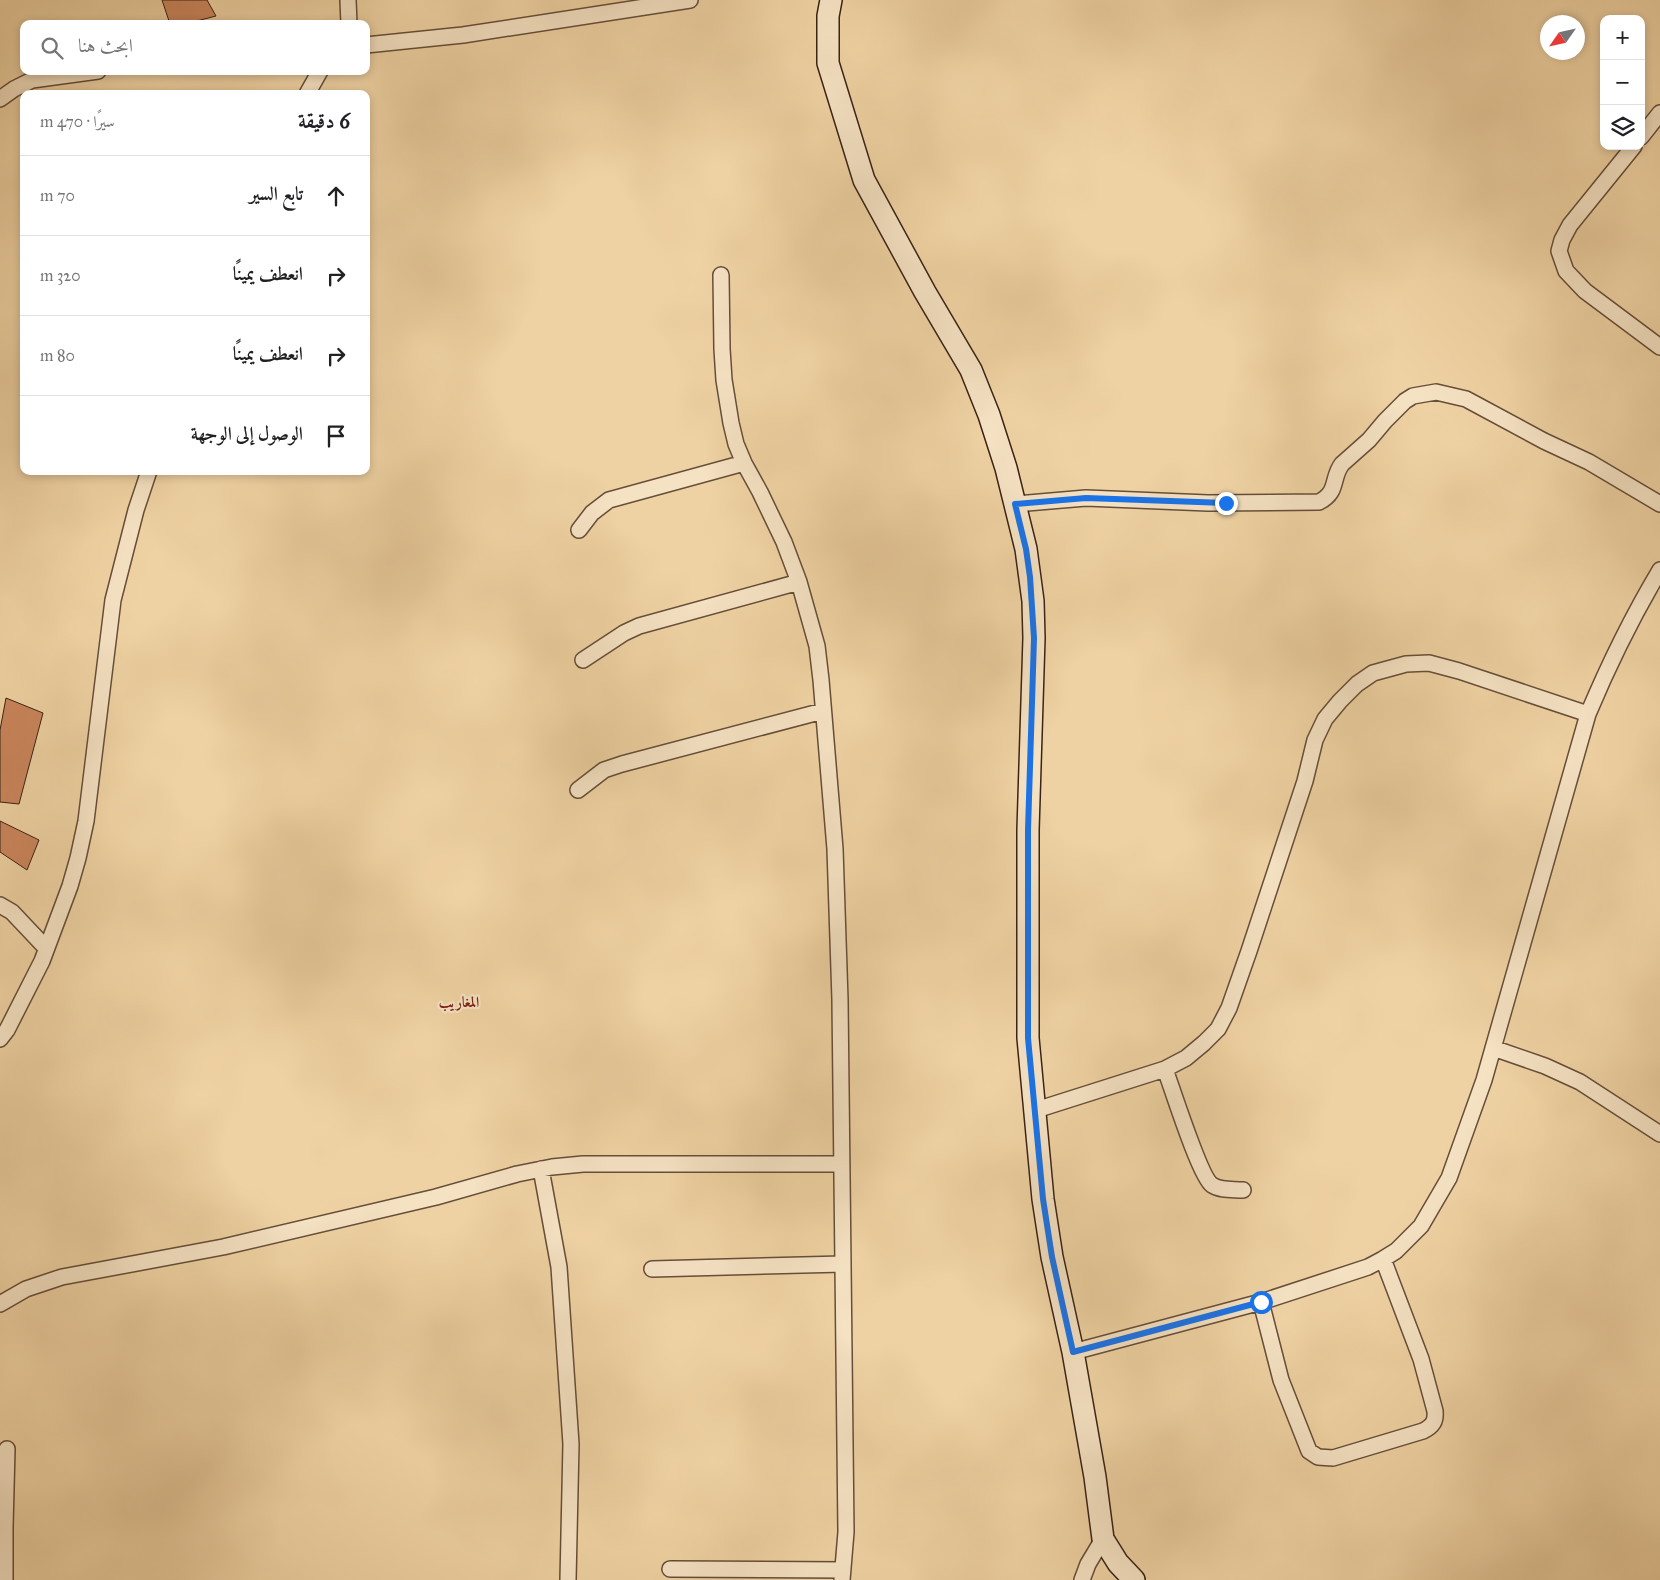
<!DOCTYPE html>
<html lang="ar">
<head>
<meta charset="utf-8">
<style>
	:root { --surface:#fff; --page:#f2f2f2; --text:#202124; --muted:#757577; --line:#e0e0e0 }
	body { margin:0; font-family:"IM FELL Great Primer",Amiri,serif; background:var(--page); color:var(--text); direction:rtl }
	.controls { position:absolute; right:15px; top:15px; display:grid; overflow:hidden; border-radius:10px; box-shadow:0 2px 8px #0003 }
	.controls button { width:45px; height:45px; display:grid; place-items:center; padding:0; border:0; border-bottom:1px solid var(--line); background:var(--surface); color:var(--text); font:25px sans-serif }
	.compass { position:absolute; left:1540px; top:15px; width:45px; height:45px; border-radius:50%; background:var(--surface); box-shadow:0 2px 8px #0003; rotate:236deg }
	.stop { position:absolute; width:15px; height:15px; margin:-11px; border:4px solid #1a73e8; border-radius:50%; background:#fff }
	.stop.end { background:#1a73e8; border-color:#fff; box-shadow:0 1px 5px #0008 }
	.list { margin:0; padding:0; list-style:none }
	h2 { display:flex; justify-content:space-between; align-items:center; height:65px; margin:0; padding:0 20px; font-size:21px }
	h2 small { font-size:16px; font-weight:400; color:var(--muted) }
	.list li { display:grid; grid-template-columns:32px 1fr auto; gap:15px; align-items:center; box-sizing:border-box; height:80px; padding:0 20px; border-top:1px solid var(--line) }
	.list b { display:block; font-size:19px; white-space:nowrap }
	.list em { font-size:16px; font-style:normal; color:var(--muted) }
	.icon { flex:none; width:28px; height:28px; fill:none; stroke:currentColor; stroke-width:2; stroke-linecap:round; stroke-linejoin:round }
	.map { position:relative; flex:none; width:1660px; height:1580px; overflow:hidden; direction:ltr }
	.search { position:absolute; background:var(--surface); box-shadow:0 2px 8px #0003; left:20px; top:20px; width:350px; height:55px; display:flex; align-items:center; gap:12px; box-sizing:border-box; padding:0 18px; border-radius:10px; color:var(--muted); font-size:19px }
	.panel { position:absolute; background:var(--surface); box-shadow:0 2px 8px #0003; left:20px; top:90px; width:350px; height:385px; border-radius:10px; direction:rtl }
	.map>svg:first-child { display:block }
</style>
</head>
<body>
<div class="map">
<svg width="1660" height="1580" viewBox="0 0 1660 1580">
	<rect width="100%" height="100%" fill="#efd2a3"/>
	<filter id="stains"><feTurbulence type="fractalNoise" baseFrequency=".004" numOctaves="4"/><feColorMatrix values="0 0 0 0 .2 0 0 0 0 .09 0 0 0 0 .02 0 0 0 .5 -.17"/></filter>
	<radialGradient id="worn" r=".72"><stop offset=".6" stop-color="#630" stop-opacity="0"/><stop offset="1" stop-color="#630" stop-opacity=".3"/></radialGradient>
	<path fill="#cb865d" stroke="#392216" d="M162 0H207L216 16 185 24H170Z
		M6 698 43 713 19 804 0 802V730Z
		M0 821 39 840 27 870 0 852Z"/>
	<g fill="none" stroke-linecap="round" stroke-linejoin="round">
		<defs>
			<path id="street" d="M348 0 349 24
				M366 45 463 35 690 0
				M307 94 320 71
				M0 99 14 89 32 80 98 71
				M1641 137 1660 113
				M1634 146 1570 225 1562 240 1559 251 1566 271 1585 291 1660 347
				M721 275 722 349 724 380 731 423 736 444 744 463 760 492 784 542 799 582 817 646 821 680 835 849 840 1000 846 1532 842 1580
				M1015 504 1086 498 1208 503 1319 502C1339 492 1331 478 1342 464L1369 440 1385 421 1405 401 1413 396 1436 392 1466 399 1544 441 1589 462 1660 504
				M579 530 592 513 609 500 744 463
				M583 660 624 633 639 626 799 582
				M578 790 604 770 622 764 823 711
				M0 905 12 912 46 948
				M0 1039 7 1030 42 961 70 886 78 858 86 821 113 600 136 510 149 471
				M1493 1048 1545 1066 1580 1082 1660 1134
				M1165 1069C1172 1088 1200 1177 1212 1185 1221 1191 1233 1189 1243 1190
				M1036 1110 1165 1069 1186 1058 1204 1043 1218 1029 1229 1008 1249 951 1305 781 1315 740 1325 719 1340 701 1357 684 1373 673 1406 664 1429 663 1459 671 1588 714
				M541 1169 559 1267 571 1444 568 1580
				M652 1269 843 1264
				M1261 1302 1281 1380 1309 1451 1318 1457 1333 1458 1423 1431C1433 1426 1436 1421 1435 1411L1421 1359 1383 1259
				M0 1304 26 1289 62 1277 223 1247 436 1197 517 1174 552 1167 583 1164H841
				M1073 1352 1261 1302 1368 1267 1383 1259 1396 1251 1421 1226 1449 1178 1484 1080 1588 714C1609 664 1632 617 1660 570
				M670 1569 843 1570
				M5 1580V1527L7 1449
				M1082 1580 1088 1564 1103 1539"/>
			<path id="secondary" d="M831 0 828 16V63L864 180 925 292 971 370 989 415 1006 468 1026 549 1033 601 1034 638 1028 830V1038L1043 1199 1052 1257 1073 1352 1095 1477 1103 1539 1118 1563 1134 1580"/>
		</defs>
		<use href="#street" stroke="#664e39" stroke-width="18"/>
		<use href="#secondary" stroke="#392216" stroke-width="24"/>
		<use href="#street" stroke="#f5e2c3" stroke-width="15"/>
		<use href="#secondary" stroke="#f5e2c3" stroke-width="21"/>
	</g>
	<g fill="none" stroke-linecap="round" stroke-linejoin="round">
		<path stroke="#1a73e8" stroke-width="6" d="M1226 503 1086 498 1015 504 1026 549 1030 577 1034 638 1028 830V1038L1043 1199 1052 1257 1073 1352 1261 1302"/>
	</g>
	<g text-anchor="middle" stroke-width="4.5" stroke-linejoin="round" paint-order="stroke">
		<g font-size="15" font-weight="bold" fill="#7a1f14" stroke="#f5e2c3">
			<text x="459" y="1007">المغاريب</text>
		</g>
	</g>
	<rect width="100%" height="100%" filter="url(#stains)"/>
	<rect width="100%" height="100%" fill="url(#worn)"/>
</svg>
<div class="controls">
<button>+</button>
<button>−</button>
<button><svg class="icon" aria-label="layers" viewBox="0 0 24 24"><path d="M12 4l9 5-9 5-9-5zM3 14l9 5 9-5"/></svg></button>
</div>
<svg class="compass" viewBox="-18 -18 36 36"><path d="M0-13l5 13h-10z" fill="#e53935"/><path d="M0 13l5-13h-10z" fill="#757577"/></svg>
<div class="stop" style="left:1261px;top:1302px"></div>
<div class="stop end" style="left:1226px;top:503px"></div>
<div class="search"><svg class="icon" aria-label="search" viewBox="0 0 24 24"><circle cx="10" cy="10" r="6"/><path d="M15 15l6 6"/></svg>ابحث هنا</div>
<section class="panel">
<h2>6 دقيقة<small>سيرًا · 470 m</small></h2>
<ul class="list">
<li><svg class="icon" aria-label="ahead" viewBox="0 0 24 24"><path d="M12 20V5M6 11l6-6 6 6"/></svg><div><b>تابع السير</b></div><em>70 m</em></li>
<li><svg class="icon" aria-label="right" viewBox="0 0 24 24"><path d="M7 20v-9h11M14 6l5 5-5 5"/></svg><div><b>انعطف يمينًا</b></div><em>320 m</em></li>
<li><svg class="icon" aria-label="right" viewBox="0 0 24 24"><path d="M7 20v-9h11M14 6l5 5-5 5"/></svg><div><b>انعطف يمينًا</b></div><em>80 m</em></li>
<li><svg class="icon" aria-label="arrive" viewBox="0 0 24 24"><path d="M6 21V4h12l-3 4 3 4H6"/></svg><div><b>الوصول إلى الوجهة</b></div></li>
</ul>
</section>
</div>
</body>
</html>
